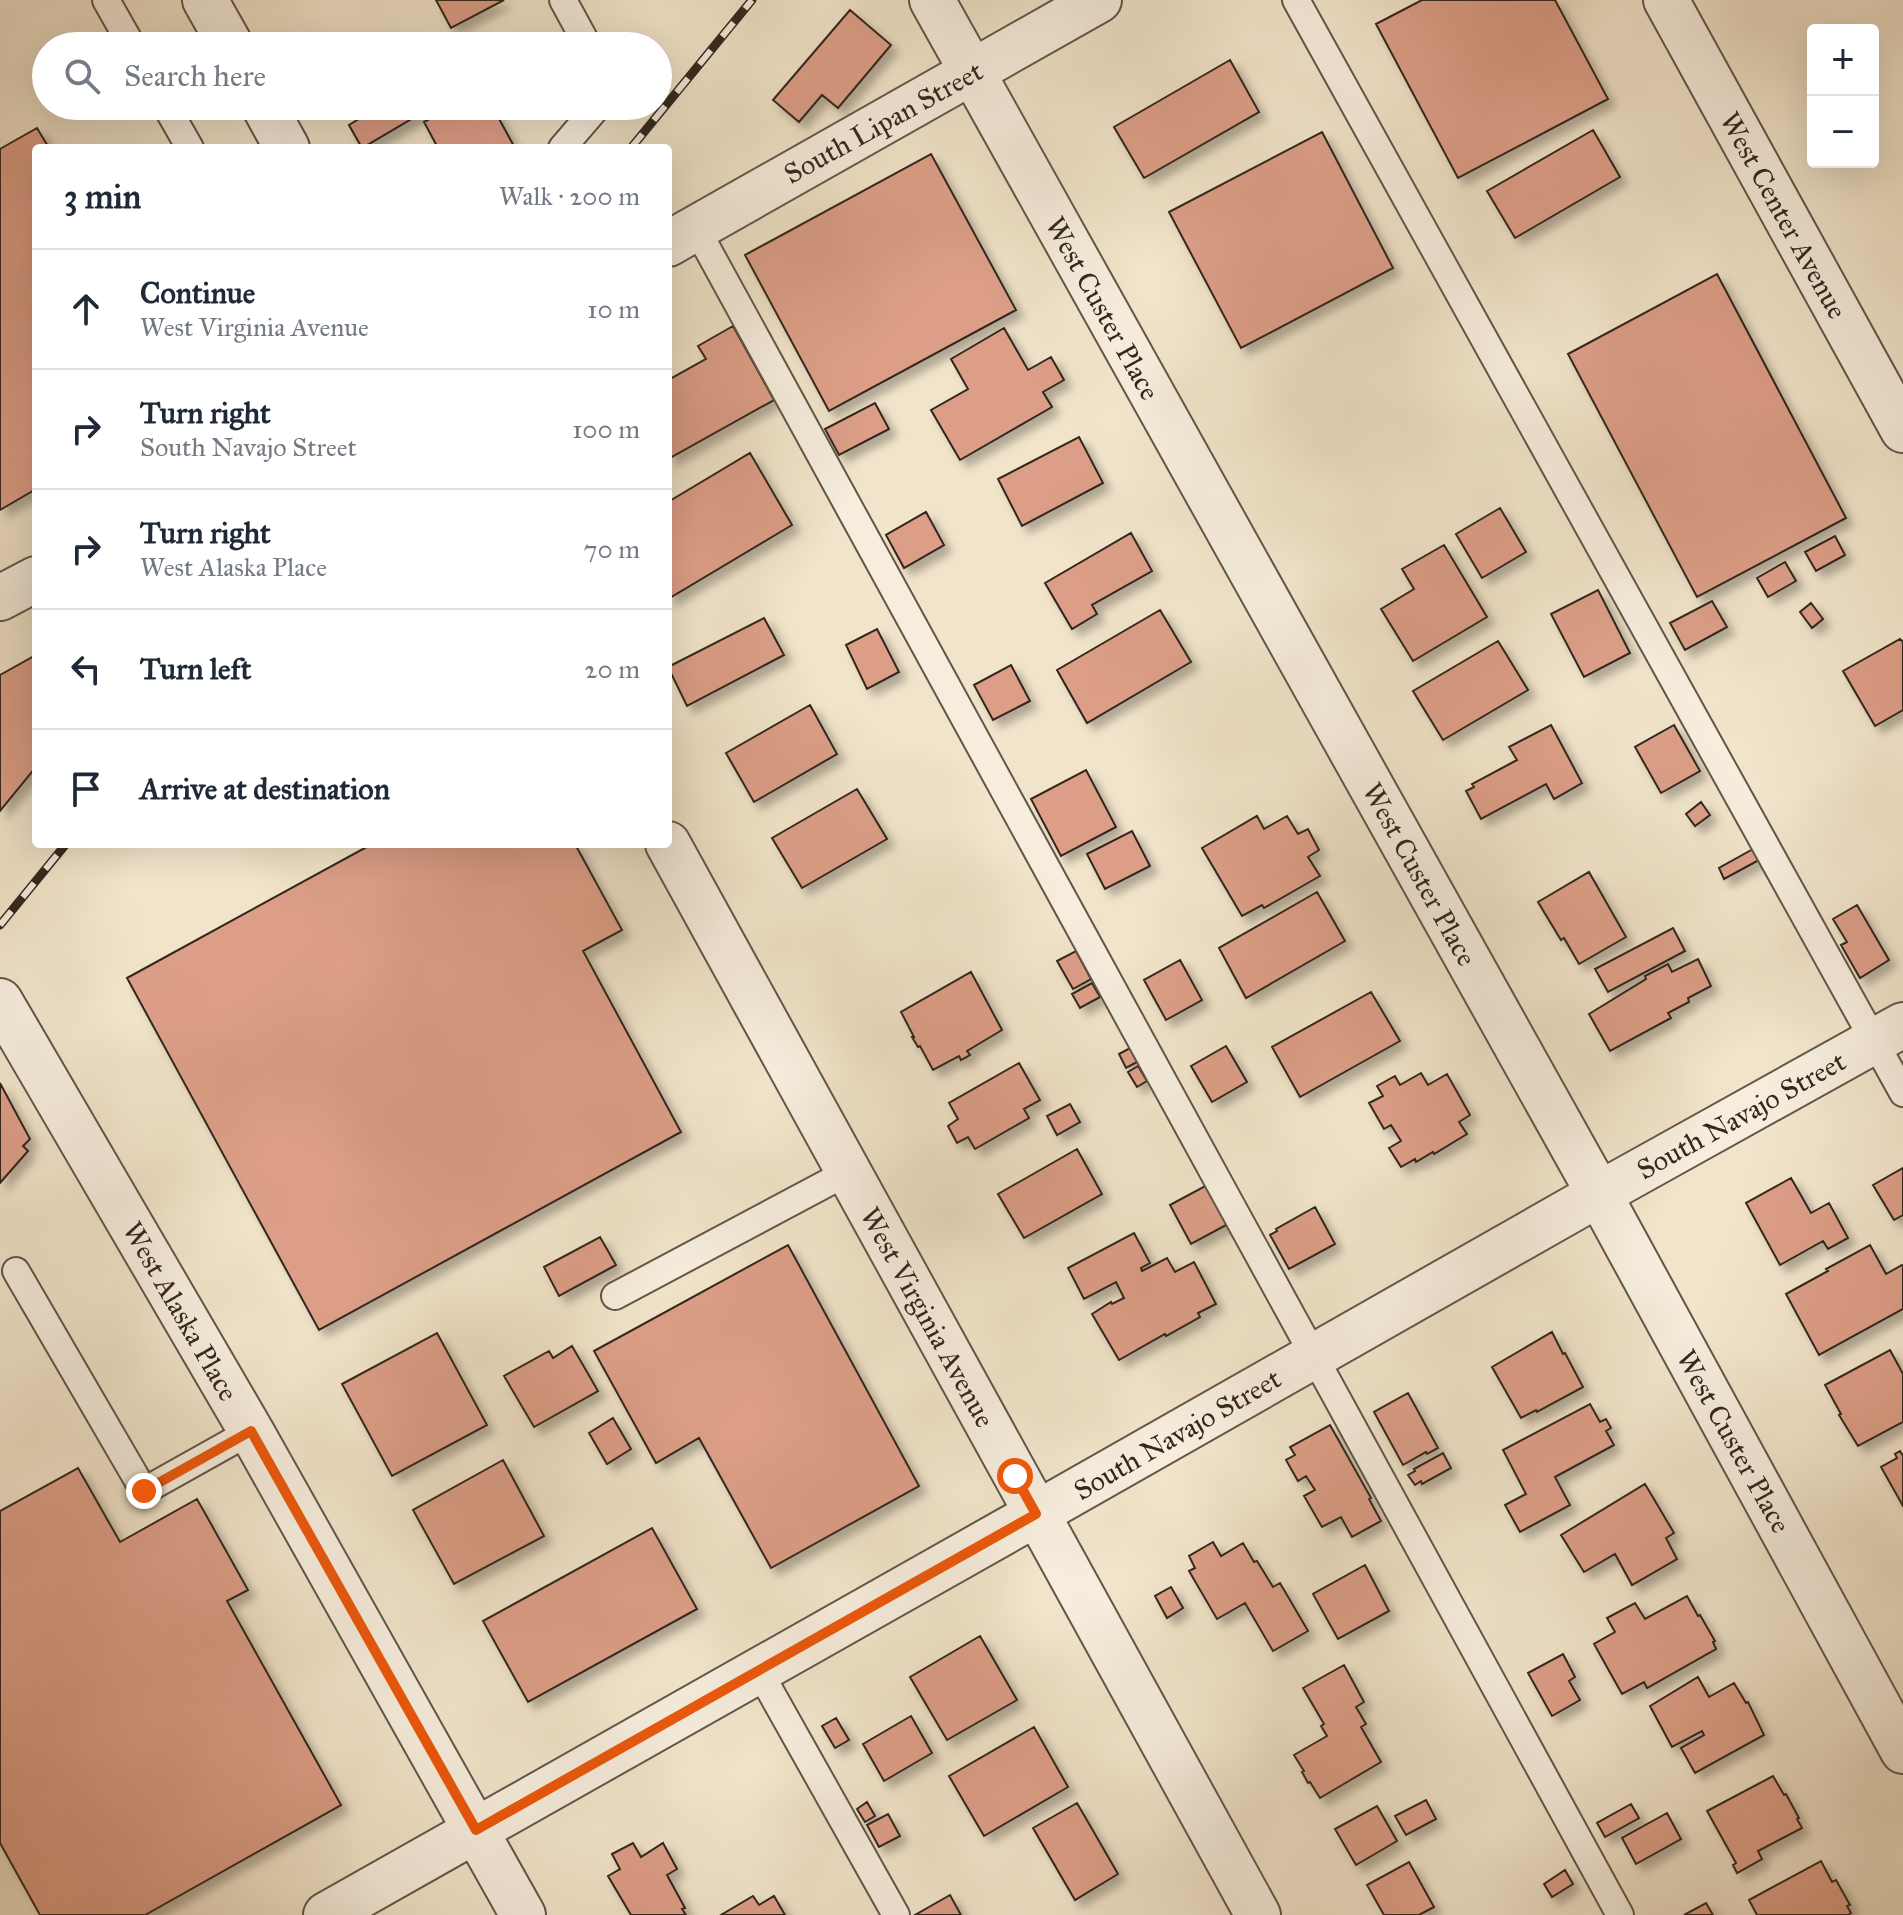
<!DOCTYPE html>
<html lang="en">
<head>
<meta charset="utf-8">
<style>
	:root { --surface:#fff; --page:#f6f6f7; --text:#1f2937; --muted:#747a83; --line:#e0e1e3 }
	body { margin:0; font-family:"IM FELL Great Primer",serif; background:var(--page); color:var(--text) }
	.controls { position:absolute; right:24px; top:24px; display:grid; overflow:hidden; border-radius:8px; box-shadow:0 8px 32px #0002 }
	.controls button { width:72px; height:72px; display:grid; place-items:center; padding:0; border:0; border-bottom:2px solid var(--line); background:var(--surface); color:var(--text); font:40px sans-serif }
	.stop { position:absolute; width:24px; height:24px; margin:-18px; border:6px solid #ea580c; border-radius:50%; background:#fff }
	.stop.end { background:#ea580c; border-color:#fff; box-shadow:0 2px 8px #0008 }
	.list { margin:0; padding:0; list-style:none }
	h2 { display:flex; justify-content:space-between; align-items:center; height:104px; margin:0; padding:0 32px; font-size:34px }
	h2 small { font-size:26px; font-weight:400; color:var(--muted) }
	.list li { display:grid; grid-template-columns:52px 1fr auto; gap:24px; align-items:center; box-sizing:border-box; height:120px; padding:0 32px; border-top:2px solid var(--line) }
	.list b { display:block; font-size:30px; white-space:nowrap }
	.list p { margin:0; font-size:26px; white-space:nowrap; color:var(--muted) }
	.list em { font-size:26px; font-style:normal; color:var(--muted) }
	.icon { flex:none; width:44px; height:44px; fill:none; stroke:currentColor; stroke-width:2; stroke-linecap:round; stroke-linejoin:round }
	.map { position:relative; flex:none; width:1903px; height:1915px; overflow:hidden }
	.search { position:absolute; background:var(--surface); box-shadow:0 8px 32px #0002; left:32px; top:32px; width:640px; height:88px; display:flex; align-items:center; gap:20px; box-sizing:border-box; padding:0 28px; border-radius:44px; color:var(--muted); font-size:30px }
	.panel { position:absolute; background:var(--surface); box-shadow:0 8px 32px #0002; left:32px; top:144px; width:640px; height:704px; border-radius:8px }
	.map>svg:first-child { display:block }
</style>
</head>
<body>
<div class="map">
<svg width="1903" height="1915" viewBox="0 0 1903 1915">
	<defs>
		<filter id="shadow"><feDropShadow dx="7" dy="7" stdDeviation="4" flood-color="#0004"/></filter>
	</defs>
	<rect width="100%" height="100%" fill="#f1e4ca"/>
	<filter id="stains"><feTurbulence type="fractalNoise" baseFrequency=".0025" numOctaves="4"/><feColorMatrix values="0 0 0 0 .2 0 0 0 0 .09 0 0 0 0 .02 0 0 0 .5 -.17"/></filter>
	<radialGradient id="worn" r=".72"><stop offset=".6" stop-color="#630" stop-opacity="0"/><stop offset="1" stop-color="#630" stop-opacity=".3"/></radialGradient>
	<path fill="#dc9e87" stroke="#33271e" stroke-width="2" filter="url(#shadow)" d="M436 0H504L451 28Z
		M1422 0H1555L1608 99 1458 178 1376 24Z
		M850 10 891 45 838 108 822 95 799 122 773 100Z
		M1230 60 1259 112 1144 178 1114 127Z
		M380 106H429L430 108 362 148 349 125Z
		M453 106H492L515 148H438L424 122Z
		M37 128 49 148H36V489L0 510V149Z
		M1593 130 1620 177 1515 238 1487 191Z
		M1322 132 1393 268 1241 348 1169 212Z
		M931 154 1016 310 829 411 745 255Z
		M1717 274 1846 518 1697 597 1568 354Z
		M733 326 774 400 668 459V380L706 359 698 346Z
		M1004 328 1028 370 1051 357 1064 380 1043 392 1052 407 960 460 931 410 968 389 951 359Z
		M875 403 889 429 839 455 825 429Z
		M1079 437 1103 483 1022 526 998 479Z
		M750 453 792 525 668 599V502Z
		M1500 508 1526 552 1482 578 1456 534Z
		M926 512 944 545 904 568 886 535Z
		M1131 533 1152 571 1092 605 1097 614 1072 629 1045 583Z
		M1835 536 1845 555 1816 571 1805 552Z
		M1444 545 1487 617 1413 661 1381 609 1414 589 1402 569Z
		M1785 562 1796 581 1768 597 1757 578Z
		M1598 590 1630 653 1584 677 1551 614Z
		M1712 601 1727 627 1685 650 1670 623Z
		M1811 603 1823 619 1812 628 1800 612Z
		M1160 610 1191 662 1087 723 1057 670Z
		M764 618 784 655 687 706 668 667Z
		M877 629 899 672 867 689 846 645Z
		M1900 639 1903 642V710L1875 726 1843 671Z
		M1498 641 1528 690 1443 740 1413 691Z
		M36 655V767L0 811V675Z
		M1011 665 1030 701 993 720 974 685Z
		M810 705 837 754 754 802 726 753Z
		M1551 725 1582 783 1554 799 1546 784 1481 819 1466 791 1474 787 1472 784 1517 760 1509 747Z
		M1674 725 1700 771 1661 793 1635 747Z
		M1086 770 1116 827 1061 856 1031 799Z
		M857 789 887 839 802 888 772 838Z
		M1701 802 1710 815 1695 826 1686 814Z
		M1257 816 1264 829 1287 816 1298 834 1308 829 1319 850 1308 857 1320 876 1264 908 1262 905 1242 916 1202 848Z
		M1132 831 1150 866 1105 889 1087 854Z
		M372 844H575L622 930 583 951 681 1132 319 1330 127 978Z
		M1753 849 1759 860 1724 879 1719 868Z
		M1589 872 1626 937 1579 964 1564 938 1561 940 1538 902Z
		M1317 892 1345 941 1246 998 1219 948Z
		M1857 905 1889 960 1860 978 1841 945 1847 942 1833 919Z
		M1673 928 1685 951 1608 992 1595 969Z
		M1076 951 1091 979 1073 989 1057 961Z
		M1698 959 1711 986 1688 998 1689 1002 1668 1013 1671 1018 1610 1051 1589 1014 1646 979 1645 976 1668 964 1672 972Z
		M1180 960 1202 1000 1166 1020 1144 980Z
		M971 972 1002 1030 967 1051 970 1055 961 1060 959 1056 933 1070 920 1046 918 1047 912 1037H914L901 1012Z
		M1092 983 1100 997 1080 1008 1072 994Z
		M1371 992 1400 1041 1300 1097 1272 1047Z
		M1226 1046 1247 1082 1212 1102 1191 1066Z
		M1130 1048 1137 1062 1126 1068 1119 1054Z
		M1019 1063 1040 1100 1024 1109 1029 1118 975 1149 968 1137 957 1143 948 1126 958 1119 949 1103Z
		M1138 1066 1147 1081 1137 1087 1128 1072Z
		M1421 1073 1428 1085 1447 1074 1470 1115 1459 1122 1467 1134 1434 1154 1433 1152 1416 1162 1415 1159 1401 1167 1389 1148 1401 1141 1391 1125 1384 1129 1369 1103 1383 1096 1377 1086 1395 1076 1400 1085Z
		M0 1083 30 1139 23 1146 28 1151 0 1183Z
		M1070 1104 1080 1122 1057 1135 1047 1116Z
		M1077 1149 1102 1194 1024 1238 998 1194Z
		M1903 1168V1215L1894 1220 1873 1185Z
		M1791 1178 1811 1213 1829 1203 1848 1238 1828 1249 1823 1241 1780 1265 1746 1203Z
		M1207 1185 1228 1224 1191 1244 1170 1205Z
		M1315 1207 1335 1244 1289 1269 1270 1235 1277 1231 1276 1229Z
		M1134 1233 1150 1263 1141 1268 1142 1271 1167 1258 1175 1272 1194 1262 1216 1304 1198 1313 1200 1317 1166 1336 1165 1334 1119 1360 1092 1314 1111 1302 1112 1304 1124 1298 1116 1282 1084 1299 1068 1268Z
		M600 1237 616 1265 559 1296 544 1267Z
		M788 1245 919 1486 771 1568 699 1438 656 1463 594 1351Z
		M1870 1245 1886 1274 1902 1265 1903 1266V1309L1819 1355 1786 1294 1828 1271 1826 1269Z
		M1552 1332 1563 1354 1565 1353 1583 1387 1537 1412 1536 1410 1521 1418 1492 1367Z
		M437 1333 487 1425 392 1476 342 1384Z
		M572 1346 598 1391 534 1427 504 1376 549 1351 553 1358Z
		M1890 1350 1903 1374V1422L1858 1446 1839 1415 1841 1414 1825 1385Z
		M1408 1393 1438 1448 1427 1454 1426 1452 1403 1465 1374 1412Z
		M1590 1404 1600 1422 1606 1419 1611 1428 1606 1431 1614 1445 1555 1477 1570 1505 1520 1532 1505 1505 1526 1494 1503 1450Z
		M613 1418 631 1449 607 1464 589 1433Z
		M1330 1425 1371 1498 1369 1499 1381 1521 1352 1537 1341 1517 1322 1527 1304 1496 1315 1490 1306 1476 1298 1481 1286 1460 1295 1455 1290 1447Z
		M1900 1451 1903 1456V1506L1881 1467 1897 1458 1895 1454Z
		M1443 1453 1451 1468 1422 1484 1421 1481 1415 1485 1408 1475 1415 1471 1414 1469Z
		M503 1460 544 1536 454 1584 413 1510Z
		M78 1468 120 1542 197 1499 248 1590 227 1601 341 1805 145 1915H40L0 1843V1511Z
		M1645 1484 1674 1533 1666 1538 1677 1559 1632 1585 1615 1554 1584 1572 1561 1535Z
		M652 1528 697 1609 528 1702 483 1621Z
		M1213 1542 1221 1556 1243 1543 1254 1562 1257 1561 1273 1587 1280 1583 1308 1631 1273 1651 1245 1603 1217 1619 1189 1571 1195 1568 1189 1556Z
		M1365 1565 1389 1611 1338 1639 1313 1594Z
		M1171 1587 1183 1608 1167 1618 1155 1596Z
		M1687 1596 1698 1616 1700 1615 1715 1641 1713 1642 1716 1649 1647 1688 1644 1682 1622 1694 1594 1644 1615 1632 1607 1618 1635 1603 1645 1619Z
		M980 1636 1017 1700 947 1740 910 1677Z
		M1563 1654 1575 1677 1569 1681 1580 1700 1552 1716 1528 1673Z
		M1344 1665 1364 1702 1356 1707 1366 1724 1361 1727 1381 1762 1320 1798 1310 1782 1308 1783 1302 1772 1304 1771 1294 1755 1327 1736 1321 1726 1324 1724 1303 1688Z
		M1698 1677 1709 1697 1734 1683 1746 1703 1748 1702 1764 1735 1695 1773 1681 1748 1704 1735 1702 1731 1672 1747 1650 1706Z
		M911 1716 932 1753 884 1781 863 1744Z
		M836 1718 849 1740 835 1748 822 1726Z
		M1034 1727 1068 1787 984 1836 949 1776Z
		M1773 1776 1784 1795 1786 1794 1799 1818 1797 1819 1802 1828 1758 1851 1762 1859 1737 1873 1733 1865 1736 1863 1707 1811Z
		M1426 1800 1436 1819 1406 1835 1395 1816Z
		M867 1802 875 1816 865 1822 857 1809Z
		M1077 1803 1118 1874 1075 1900 1033 1828Z
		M1631 1804 1639 1818 1605 1837 1597 1823Z
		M1377 1806 1397 1841 1356 1865 1335 1829Z
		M1667 1813 1681 1839 1636 1864 1622 1838Z
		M888 1814 900 1836 879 1847 867 1825Z
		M633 1843 641 1857 663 1843 677 1869 667 1875 685 1908 682 1909 686 1915H631L608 1876 620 1869 612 1854Z
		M1821 1861 1832 1882 1836 1880 1850 1905 1847 1906 1851 1913 1848 1915H1757L1749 1900Z
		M1409 1862 1434 1907 1419 1915H1384L1367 1885Z
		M1565 1870 1573 1884 1552 1897 1544 1884Z
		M950 1895 961 1915H915Z
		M753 1896 759 1905 774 1896 785 1915H721Z
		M1706 1903 1713 1915H1684Z"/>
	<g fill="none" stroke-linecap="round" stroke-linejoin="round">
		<defs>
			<path id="service" d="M106 0 132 46
				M563 0 588 46
				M1296 0 1903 1093
				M166 106 190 148
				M562 148 598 106
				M696 228 1620 1915
				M16 1271 144 1491 251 1431
				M615 1296 848 1172
				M759 1671 896 1915"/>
			<path id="minor" d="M932 0 1599 1194 1903 1751
				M1666 0 1903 430
				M0 1001 251 1431 523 1915
				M326 1915 1036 1514 1599 1194 1903 1025"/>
			<path id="tertiary" d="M205 0 231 46
				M264 106 287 148
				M668 244 1099 0
				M0 598 36 579
				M668 844 1258 1915"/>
		</defs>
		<use href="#service" stroke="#625649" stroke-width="30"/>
		<use href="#minor" stroke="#625649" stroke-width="48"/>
		<use href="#tertiary" stroke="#625649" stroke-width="48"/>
		<use href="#service" stroke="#f6eddd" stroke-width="26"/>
		<use href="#minor" stroke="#f6eddd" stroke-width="44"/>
		<use href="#tertiary" stroke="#f6eddd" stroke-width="44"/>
		<defs>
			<path id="rail" d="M631 148 752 0
				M0 925 66 844"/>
		</defs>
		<use href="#rail" stroke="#33271e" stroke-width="9"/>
		<use href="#rail" stroke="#f6eddd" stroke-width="6" stroke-dasharray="18" stroke-linecap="butt"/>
	</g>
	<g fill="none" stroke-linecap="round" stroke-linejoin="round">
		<path stroke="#ea580c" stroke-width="10" d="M144 1491 251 1431 476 1830 1036 1514 1015 1476"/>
	</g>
	<g text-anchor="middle" stroke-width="7" stroke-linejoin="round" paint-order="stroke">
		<g font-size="28" fill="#33271e" stroke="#f6eddd">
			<text transform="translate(883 122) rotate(-29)" y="10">South Lipan Street</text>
			<text transform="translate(1784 215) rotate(61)" y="10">West Center Avenue</text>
			<text transform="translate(1103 308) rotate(61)" y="10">West Custer Place</text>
			<text transform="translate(1420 874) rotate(61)" y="10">West Custer Place</text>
			<text transform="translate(1741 1115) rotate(-29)" y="10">South Navajo Street</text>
			<text transform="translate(181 1311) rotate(60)" y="10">West Alaska Place</text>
			<text transform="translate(928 1317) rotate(61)" y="10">West Virginia Avenue</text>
			<text transform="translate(1177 1434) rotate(-30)" y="10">South Navajo Street</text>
			<text transform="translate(1734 1441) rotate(61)" y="10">West Custer Place</text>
		</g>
	</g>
	<rect width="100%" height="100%" filter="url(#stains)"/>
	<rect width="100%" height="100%" fill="url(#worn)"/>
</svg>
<div class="controls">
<button>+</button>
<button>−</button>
</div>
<div class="stop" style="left:1015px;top:1476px"></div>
<div class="stop end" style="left:144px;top:1491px"></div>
<div class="search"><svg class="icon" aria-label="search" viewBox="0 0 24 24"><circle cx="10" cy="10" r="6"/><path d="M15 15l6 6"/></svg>Search here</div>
<section class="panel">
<h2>3 min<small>Walk · 200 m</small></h2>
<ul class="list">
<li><svg class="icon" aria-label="ahead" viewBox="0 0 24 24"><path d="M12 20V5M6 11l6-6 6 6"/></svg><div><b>Continue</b><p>West Virginia Avenue</p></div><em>10 m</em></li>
<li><svg class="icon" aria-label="right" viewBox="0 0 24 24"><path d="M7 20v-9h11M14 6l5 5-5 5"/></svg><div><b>Turn right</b><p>South Navajo Street</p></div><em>100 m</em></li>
<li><svg class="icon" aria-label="right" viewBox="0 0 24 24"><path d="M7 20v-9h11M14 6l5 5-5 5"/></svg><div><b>Turn right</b><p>West Alaska Place</p></div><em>70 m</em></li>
<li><svg class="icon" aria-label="left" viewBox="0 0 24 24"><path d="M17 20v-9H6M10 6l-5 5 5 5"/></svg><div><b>Turn left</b></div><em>20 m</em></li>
<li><svg class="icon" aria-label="arrive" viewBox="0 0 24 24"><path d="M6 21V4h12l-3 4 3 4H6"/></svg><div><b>Arrive at destination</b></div></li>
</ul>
</section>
</div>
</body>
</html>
